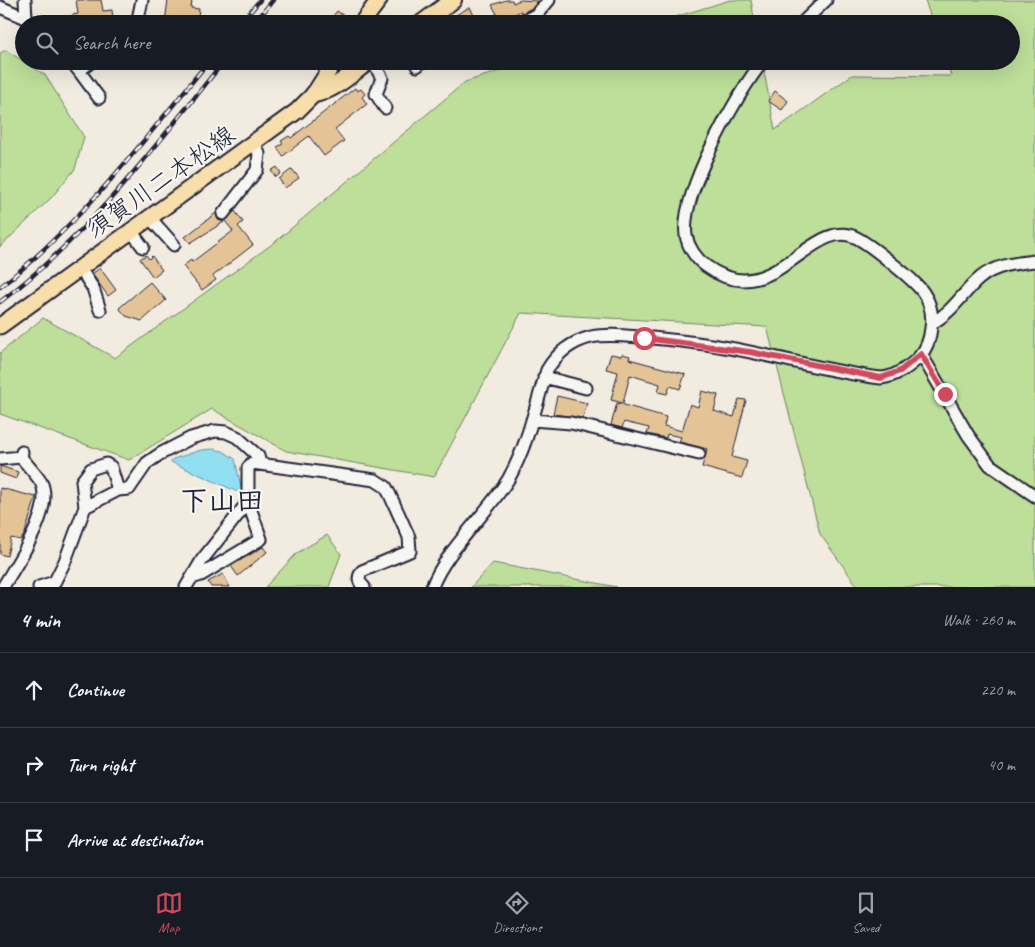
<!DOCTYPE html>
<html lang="en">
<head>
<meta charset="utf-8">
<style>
	:root { --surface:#171b24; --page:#242831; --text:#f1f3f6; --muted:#9ea1a6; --line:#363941; --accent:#d1495b }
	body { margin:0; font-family:Caveat,"Klee One",sans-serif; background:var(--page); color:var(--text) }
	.stop { position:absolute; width:15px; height:15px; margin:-11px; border:4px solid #d1495b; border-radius:50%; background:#fff }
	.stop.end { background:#d1495b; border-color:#fff; box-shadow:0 1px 5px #0008 }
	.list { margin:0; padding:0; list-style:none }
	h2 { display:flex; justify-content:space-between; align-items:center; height:65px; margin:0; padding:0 20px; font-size:21px }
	h2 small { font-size:16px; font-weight:400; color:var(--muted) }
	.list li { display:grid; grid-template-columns:32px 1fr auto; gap:15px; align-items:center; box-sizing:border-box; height:75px; padding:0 20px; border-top:1px solid var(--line) }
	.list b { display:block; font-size:19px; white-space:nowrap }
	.list em { font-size:16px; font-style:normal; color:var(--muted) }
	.icon { flex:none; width:28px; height:28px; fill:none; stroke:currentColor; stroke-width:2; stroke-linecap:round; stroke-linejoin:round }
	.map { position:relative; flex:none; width:1035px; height:587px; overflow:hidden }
	.search { position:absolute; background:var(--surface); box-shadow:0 5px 20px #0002; left:15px; right:15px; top:15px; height:55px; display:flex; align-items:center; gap:12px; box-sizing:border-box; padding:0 18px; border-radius:28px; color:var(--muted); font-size:19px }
	.sheet { height:290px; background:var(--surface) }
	nav { display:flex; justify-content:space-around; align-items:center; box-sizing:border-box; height:70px; border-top:1px solid var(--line); background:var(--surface); font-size:14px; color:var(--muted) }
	nav a { display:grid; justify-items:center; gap:2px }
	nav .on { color:var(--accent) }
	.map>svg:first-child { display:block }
</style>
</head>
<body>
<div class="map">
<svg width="1035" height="587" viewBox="0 0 1035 587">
	<rect width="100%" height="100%" fill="#f2ece0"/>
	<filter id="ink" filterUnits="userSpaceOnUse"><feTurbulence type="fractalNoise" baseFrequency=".02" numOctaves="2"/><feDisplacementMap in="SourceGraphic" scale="10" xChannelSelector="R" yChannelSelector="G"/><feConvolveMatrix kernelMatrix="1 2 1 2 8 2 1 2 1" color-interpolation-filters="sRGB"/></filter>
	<g filter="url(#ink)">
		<path fill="#bddf99" stroke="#70806a" d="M730 0H751L755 24H653Z
			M925 0H1035V587H858L820 534 767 327 521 313 434 477 286 451 212 409 129 460 0 414V353L43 318 115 358 275 242 465 82 531 61H762L775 130 852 75 951 76 946 61H1011V24H933Z
			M6 50 45 75 84 137 75 169 51 198 0 247V53Z
			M327 535 341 554 329 587H265L297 553Z
			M493 563 617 587H471Z"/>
		<path fill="#91def1" stroke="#6593a8" d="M213 449 223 451 235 459 242 492 240 493 171 462 173 459 201 450Z"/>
		<path fill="#e4c496" stroke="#22223b" d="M76 0H101L103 11 112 10 113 19 73 24 72 15 78 14Z
			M168 0H192L191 8 199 9 197 24 165 22Z
			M506 0H512L513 3 520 0 538 1 532 8 522 13 521 11 495 24H457L454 16 470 7 478 24 497 14 492 5Z
			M337 11 348 19 344 24H327Z
			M355 88 357 91 361 89 365 94 362 97 367 104 335 129 344 141 324 156 309 136 283 156 277 147 283 144 281 141 289 136 291 138Z
			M775 91 788 101 782 110 768 101Z
			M277 167 281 173 276 177 271 171Z
			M292 169 299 178 285 188 279 179Z
			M235 211 243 222 238 226 253 245 213 276 216 280 202 290 183 266 191 260 192 262 233 231 225 221Z
			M216 213 218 220 224 222 190 243 185 237Z
			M146 255 149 259 152 256 162 270 153 277 140 259Z
			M100 268 116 290 108 296 92 274Z
			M150 282 166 300 142 321 126 316 119 308Z
			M611 354 621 356 622 354 630 356 629 359 685 374 680 389 670 386 667 394 658 392 660 384 630 375 623 403 611 400 618 372 606 369Z
			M702 391 718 395 714 411 734 417 739 399 746 400 732 457 747 461 742 478 702 467 707 449 679 442 681 437 667 434 666 438 647 434 649 428 624 422 622 428 611 425 617 403 666 417 664 426 682 431 690 404 698 407Z
			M557 396 587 403 583 418 553 414Z
			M0 466 18 472 16 479 0 473Z
			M0 488 36 497 25 533 21 540 11 538 7 556 0 554Z
			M263 547 267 552 238 576 231 566Z
			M223 574 230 587H211L208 582Z"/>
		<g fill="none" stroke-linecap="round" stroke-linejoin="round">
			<defs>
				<path id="minor" d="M25 0 26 18
					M0 7 26 18 34 24
					M137 24 142 0
					M518 24 537 14 549 0
					M801 24 826 0
					M71 61 79 71 92 61
					M372 61 382 78 376 94 385 108
					M417 66 423 61
					M79 71 99 98
					M223 214 257 170 259 154 255 143
					M150 218 174 245
					M131 231 143 247
					M79 267 93 288 100 310
					M932 323C952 313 964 291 980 278 995 265 1017 263 1035 261
					M921 354 968 435 990 465 1035 496
					M544 377 586 388
					M532 420 571 423 699 454
					M0 459 21 457
					M85 507 82 481 91 469 106 464 111 467 118 490
					M192 578 201 575 261 539 248 502
					M3 587C16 564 55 509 41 482 36 474 27 465 21 457L22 452
					M39 587 54 582
					M52 587 65 561 85 507 118 490 129 489 147 463 160 454 191 438 215 431 226 432 237 437 258 456 260 463
					M186 587 202 560 248 502V468L252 463 375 480 386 487 390 495 409 537 410 551 362 571C358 577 358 582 364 587
					M432 587C445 551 489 512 509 478 528 444 535 407 547 370 557 353 571 342 591 337 610 333 633 337 652 338 685 341 718 345 750 352 794 361 837 373 881 378 895 377 911 366 920 356 927 348 930 339 931 328 936 297 915 282 894 265 882 255 870 245 857 238 811 214 773 316 706 266 696 259 688 247 686 235 680 194 737 93 763 61"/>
				<path id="major" d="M361 24 379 0
					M0 326 297 111 314 94 335 61"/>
				<path id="highway" d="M421 24 453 0
					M314 94C334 91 352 73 369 61"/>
			</defs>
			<use href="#minor" stroke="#22223b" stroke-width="15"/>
			<use href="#major" stroke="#22223b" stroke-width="19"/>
			<use href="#highway" stroke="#22223b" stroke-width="20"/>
			<use href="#minor" stroke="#f6f6f2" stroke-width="11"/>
			<use href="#major" stroke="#f8deab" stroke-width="15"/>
			<use href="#highway" stroke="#f8deab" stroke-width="16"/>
			<defs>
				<path id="rail" d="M240 24 260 0
					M254 24 273 0
					M0 287C79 226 146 138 209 61
					M0 302C89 235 155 147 224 61"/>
			</defs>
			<use href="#rail" stroke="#22223b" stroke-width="4.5"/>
			<use href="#rail" stroke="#f6f6f2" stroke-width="2.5" stroke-dasharray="8" stroke-linecap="butt"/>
		</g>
	</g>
	<g fill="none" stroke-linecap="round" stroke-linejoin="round" filter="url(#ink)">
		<path stroke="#d1495b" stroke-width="6" d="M644 338 750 352 881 378 900 371 921 354 945 394"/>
	</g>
	<g text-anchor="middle" stroke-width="4.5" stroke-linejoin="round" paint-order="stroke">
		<g font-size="25" fill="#22223b" stroke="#f6f6f2">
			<text transform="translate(160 181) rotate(-35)" y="9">須賀川二本松線</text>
		</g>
		<g font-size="28" font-weight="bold" fill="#22223b" stroke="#f6f6f2">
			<text x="222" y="510">下山田</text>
		</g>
	</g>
</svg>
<div class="stop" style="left:644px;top:338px"></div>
<div class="stop end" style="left:945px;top:394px"></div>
<div class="search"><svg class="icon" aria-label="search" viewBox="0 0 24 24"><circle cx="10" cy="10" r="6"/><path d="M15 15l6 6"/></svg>Search here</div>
</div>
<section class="sheet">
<h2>4 min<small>Walk · 260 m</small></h2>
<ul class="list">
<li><svg class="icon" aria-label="ahead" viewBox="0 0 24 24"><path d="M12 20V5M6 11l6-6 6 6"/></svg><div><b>Continue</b></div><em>220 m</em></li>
<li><svg class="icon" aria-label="right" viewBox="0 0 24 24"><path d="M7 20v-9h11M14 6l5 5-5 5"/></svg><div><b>Turn right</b></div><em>40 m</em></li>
<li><svg class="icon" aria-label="arrive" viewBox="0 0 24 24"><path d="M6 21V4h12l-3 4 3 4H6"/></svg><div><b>Arrive at destination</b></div></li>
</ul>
</section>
<nav>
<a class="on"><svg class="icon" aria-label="map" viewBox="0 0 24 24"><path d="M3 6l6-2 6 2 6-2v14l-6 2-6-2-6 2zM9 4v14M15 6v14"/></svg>Map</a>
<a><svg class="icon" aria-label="directions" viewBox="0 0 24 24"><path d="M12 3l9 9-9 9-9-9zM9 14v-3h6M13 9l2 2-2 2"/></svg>Directions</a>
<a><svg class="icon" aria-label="saved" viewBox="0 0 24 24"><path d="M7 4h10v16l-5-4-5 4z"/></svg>Saved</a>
</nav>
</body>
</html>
